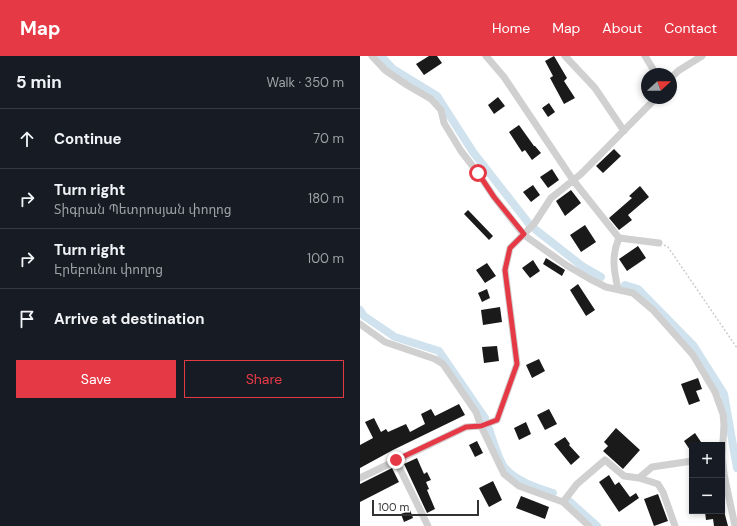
<!DOCTYPE html>
<html lang="en">
<head>
<meta charset="utf-8">
<style>
	:root { --surface:#171b24; --page:#20242c; --text:#f1f3f6; --muted:#9ea1a6; --line:#363941; --accent:#e63946 }
	body { margin:0; font-family:"DM Sans","Noto Sans Armenian",sans-serif; background:var(--page); color:var(--text) }
	.controls { position:absolute; right:12px; bottom:12px; display:grid; overflow:hidden; border-radius:0px; box-shadow:0 2px 6px #0003 }
	.controls button { width:36px; height:36px; display:grid; place-items:center; padding:0; border:0; border-bottom:1px solid var(--line); background:var(--surface); color:var(--text); font:20px sans-serif }
	.compass { position:absolute; left:281px; top:12px; width:36px; height:36px; border-radius:50%; background:var(--surface); box-shadow:0 2px 6px #0003; rotate:69deg }
	.scale { position:absolute; left:12px; bottom:10px; width:107px; box-sizing:border-box; padding-left:4px; border:2px solid #333; border-top:0; font-size:11px; line-height:14px; white-space:nowrap; color:#333; -webkit-text-stroke:3px #fff; paint-order:stroke }
	.stop { position:absolute; width:12px; height:12px; margin:-9px; border:3px solid #e63946; border-radius:50%; background:#fff }
	.stop.end { background:#e63946; border-color:#fff; box-shadow:0 1px 4px #0008 }
	.list { margin:0; padding:0; list-style:none }
	h2 { display:flex; justify-content:space-between; align-items:center; height:52px; margin:0; padding:0 16px; font-size:17px }
	h2 small { font-size:13px; font-weight:400; color:var(--muted) }
	.list li { display:grid; grid-template-columns:26px 1fr auto; gap:12px; align-items:center; box-sizing:border-box; height:60px; padding:0 16px; border-top:1px solid var(--line) }
	.list b { display:block; font-size:15px; white-space:nowrap }
	.list p { margin:0; font-size:13px; white-space:nowrap; color:var(--muted) }
	.list em { font-size:13px; font-style:normal; color:var(--muted) }
	.actions { display:flex; gap:8px; padding:12px 16px }
	.actions a { flex:1; padding:9px 0; border:1px solid var(--accent); border-radius:0px; text-align:center; font-size:14px; color:var(--accent) }
	.actions .main { background:var(--accent); color:#fff }
	.icon { flex:none; width:22px; height:22px; fill:none; stroke:currentColor; stroke-width:2; stroke-linecap:round; stroke-linejoin:round }
	.map { position:relative; flex:none; width:377px; height:470px; overflow:hidden }
	header { display:flex; align-items:center; gap:24px; box-sizing:border-box; height:56px; padding:0 20px; background:var(--accent); color:#fff }
	header strong { font-size:19px }
	nav { display:flex; gap:22px; margin-inline-start:auto; font-size:14px }
	main { display:flex }
	aside { flex:1; background:var(--surface) }
	.map>svg:first-child { display:block }
</style>
</head>
<body>
<header>
<strong>Map</strong>
<nav><a>Home</a><a>Map</a><a>About</a><a>Contact</a></nav>
</header>
<main>
<aside>
<h2>5 min<small>Walk · 350 m</small></h2>
<ul class="list">
<li><svg class="icon" aria-label="ahead" viewBox="0 0 24 24"><path d="M12 20V5M6 11l6-6 6 6"/></svg><div><b>Continue</b></div><em>70 m</em></li>
<li><svg class="icon" aria-label="right" viewBox="0 0 24 24"><path d="M7 20v-9h11M14 6l5 5-5 5"/></svg><div><b>Turn right</b><p>Տիգրան Պետրոսյան փողոց</p></div><em>180 m</em></li>
<li><svg class="icon" aria-label="right" viewBox="0 0 24 24"><path d="M7 20v-9h11M14 6l5 5-5 5"/></svg><div><b>Turn right</b><p>Էրեբունու փողոց</p></div><em>100 m</em></li>
<li><svg class="icon" aria-label="arrive" viewBox="0 0 24 24"><path d="M6 21V4h12l-3 4 3 4H6"/></svg><div><b>Arrive at destination</b></div></li>
</ul>
<div class="actions"><a class="main">Save</a><a>Share</a></div>
</aside>
<div class="map">
<svg width="377" height="470" viewBox="0 0 377 470">
	<rect width="100%" height="100%" fill="#fff"/>
	<g fill="none" stroke-linecap="round" stroke-linejoin="round">
		<path stroke="#cfe2ee" stroke-width="8" d="M21 0 33 13 77 40 113 96 170 169
			M176 174 222 210 241 221
			M265 229 278 233 333 289 364 338 377 412
			M0 254 4 260 35 281 79 295 125 362
			M129 373C132 382 139 404 144 411 155 425 177 432 193 437
			M209 445 237 470"/>
	</g>
	<path fill="#1a1a1a" d="M69 0H77L82 7 64 19 56 8Z
		M194 0 207 22 204 25 215 42 204 48 190 22 193 20 185 5Z
		M138 41 145 50 134 58 128 49Z
		M189 47 195 56 188 61 182 52Z
		M159 69 174 90H175L181 97 172 104 165 94 162 96 149 76Z
		M254 93 261 100 243 117 236 110Z
		M192 113 199 124 188 132 180 121Z
		M173 129 180 139 171 146 163 136Z
		M280 130 289 141 268 159 272 164 259 174 249 162 272 142 269 140Z
		M211 134 221 147 205 160 196 145Z
		M108 154 133 180 129 184 104 158Z
		M225 169 236 186 221 196 210 179Z
		M278 190 286 202 267 215 259 203Z
		M186 202 205 214 202 220 183 208Z
		M173 204 180 215 170 222 162 212Z
		M127 207 136 220 125 227 116 214Z
		M218 228 235 254 226 260 210 234Z
		M127 233 130 242 122 246 118 237Z
		M140 251 142 266 123 269 121 254Z
		M137 290 139 305 124 307 122 291Z
		M179 303 185 315 172 322 166 309Z
		M338 322 342 333 336 335 340 345 329 349 321 328Z
		M99 348 105 359 33 394 0 412V389L13 382 5 366 14 362 21 376 26 373 28 376 46 368 50 376 65 368 61 358 71 353 75 360Z
		M189 353 197 368 185 374 177 359Z
		M166 366 171 378 159 384 154 372Z
		M256 372 280 394 263 413 243 395 248 390 244 386Z
		M335 377 343 389H332V397L324 385Z
		M205 381 210 388 209 389 220 401 211 409 194 388Z
		M117 385 123 397 115 401 109 389Z
		M57 402 64 418 67 416 71 424 66 426 69 433 67 434 75 453 67 457 44 408Z
		M32 412 39 426 0 446V428Z
		M249 419 255 429 259 426 270 441 276 437 279 442 259 456 239 426Z
		M133 425 142 444 129 451 119 432Z
		M298 438 308 465 294 470 284 443Z
		M161 440 189 451 185 463 156 452Z
		M50 454 53 462 44 466 41 458Z
		M350 455H364L368 470H354L353 463 346 464 345 456Z"/>
	<g fill="none" stroke-linecap="round" stroke-linejoin="round">
		<path stroke="#cdcdcd" stroke-width="1.5" stroke-dasharray="2 2" stroke-linecap="butt" d="M304 189 308 191 377 292"/>
		<path stroke="#d0d0d0" stroke-width="7" d="M12 0 25 14 47 29 71 43 81 54 84 67 101 95 118 117 134 141 164 179 206 209 230 223 246 231 273 237 293 254 333 299 355 336 363 358 364 369 362 401 364 418 375 470
			M126 0 144 21 213 124 259 182 299 187
			M205 0 235 32 264 75
			M285 0 296 18
			M311 22 318 15 342 0
			M258 233C254 215 251 200 259 182
			M0 268 25 286 75 303 83 308 116 356 121 370 144 418 159 430 203 446 229 470
			M36 405 68 470
			M0 422 106 371 121 370 137 364 157 308 145 214 150 192 174 168 191 142 221 118 296 42
			M279 422 298 428 303 436 315 470
			M203 446 217 428 245 404 264 420 279 422 292 411 332 405"/>
	</g>
	<g fill="none" stroke-linecap="round" stroke-linejoin="round">
		<path stroke="#e63946" stroke-width="5" d="M36 404 106 371 121 370 137 364 157 308 145 214 150 192 164 178 134 141 118 117"/>
	</g>
</svg>
<div class="controls">
<button>+</button>
<button>−</button>
</div>
<svg class="compass" viewBox="-18 -18 36 36"><path d="M0-13l5 13h-10z" fill="#e53935"/><path d="M0 13l5-13h-10z" fill="#9ea1a6"/></svg>
<div class="scale">100 m</div>
<div class="stop" style="left:118px;top:117px"></div>
<div class="stop end" style="left:36px;top:404px"></div>
</div>
</main>
</body>
</html>
